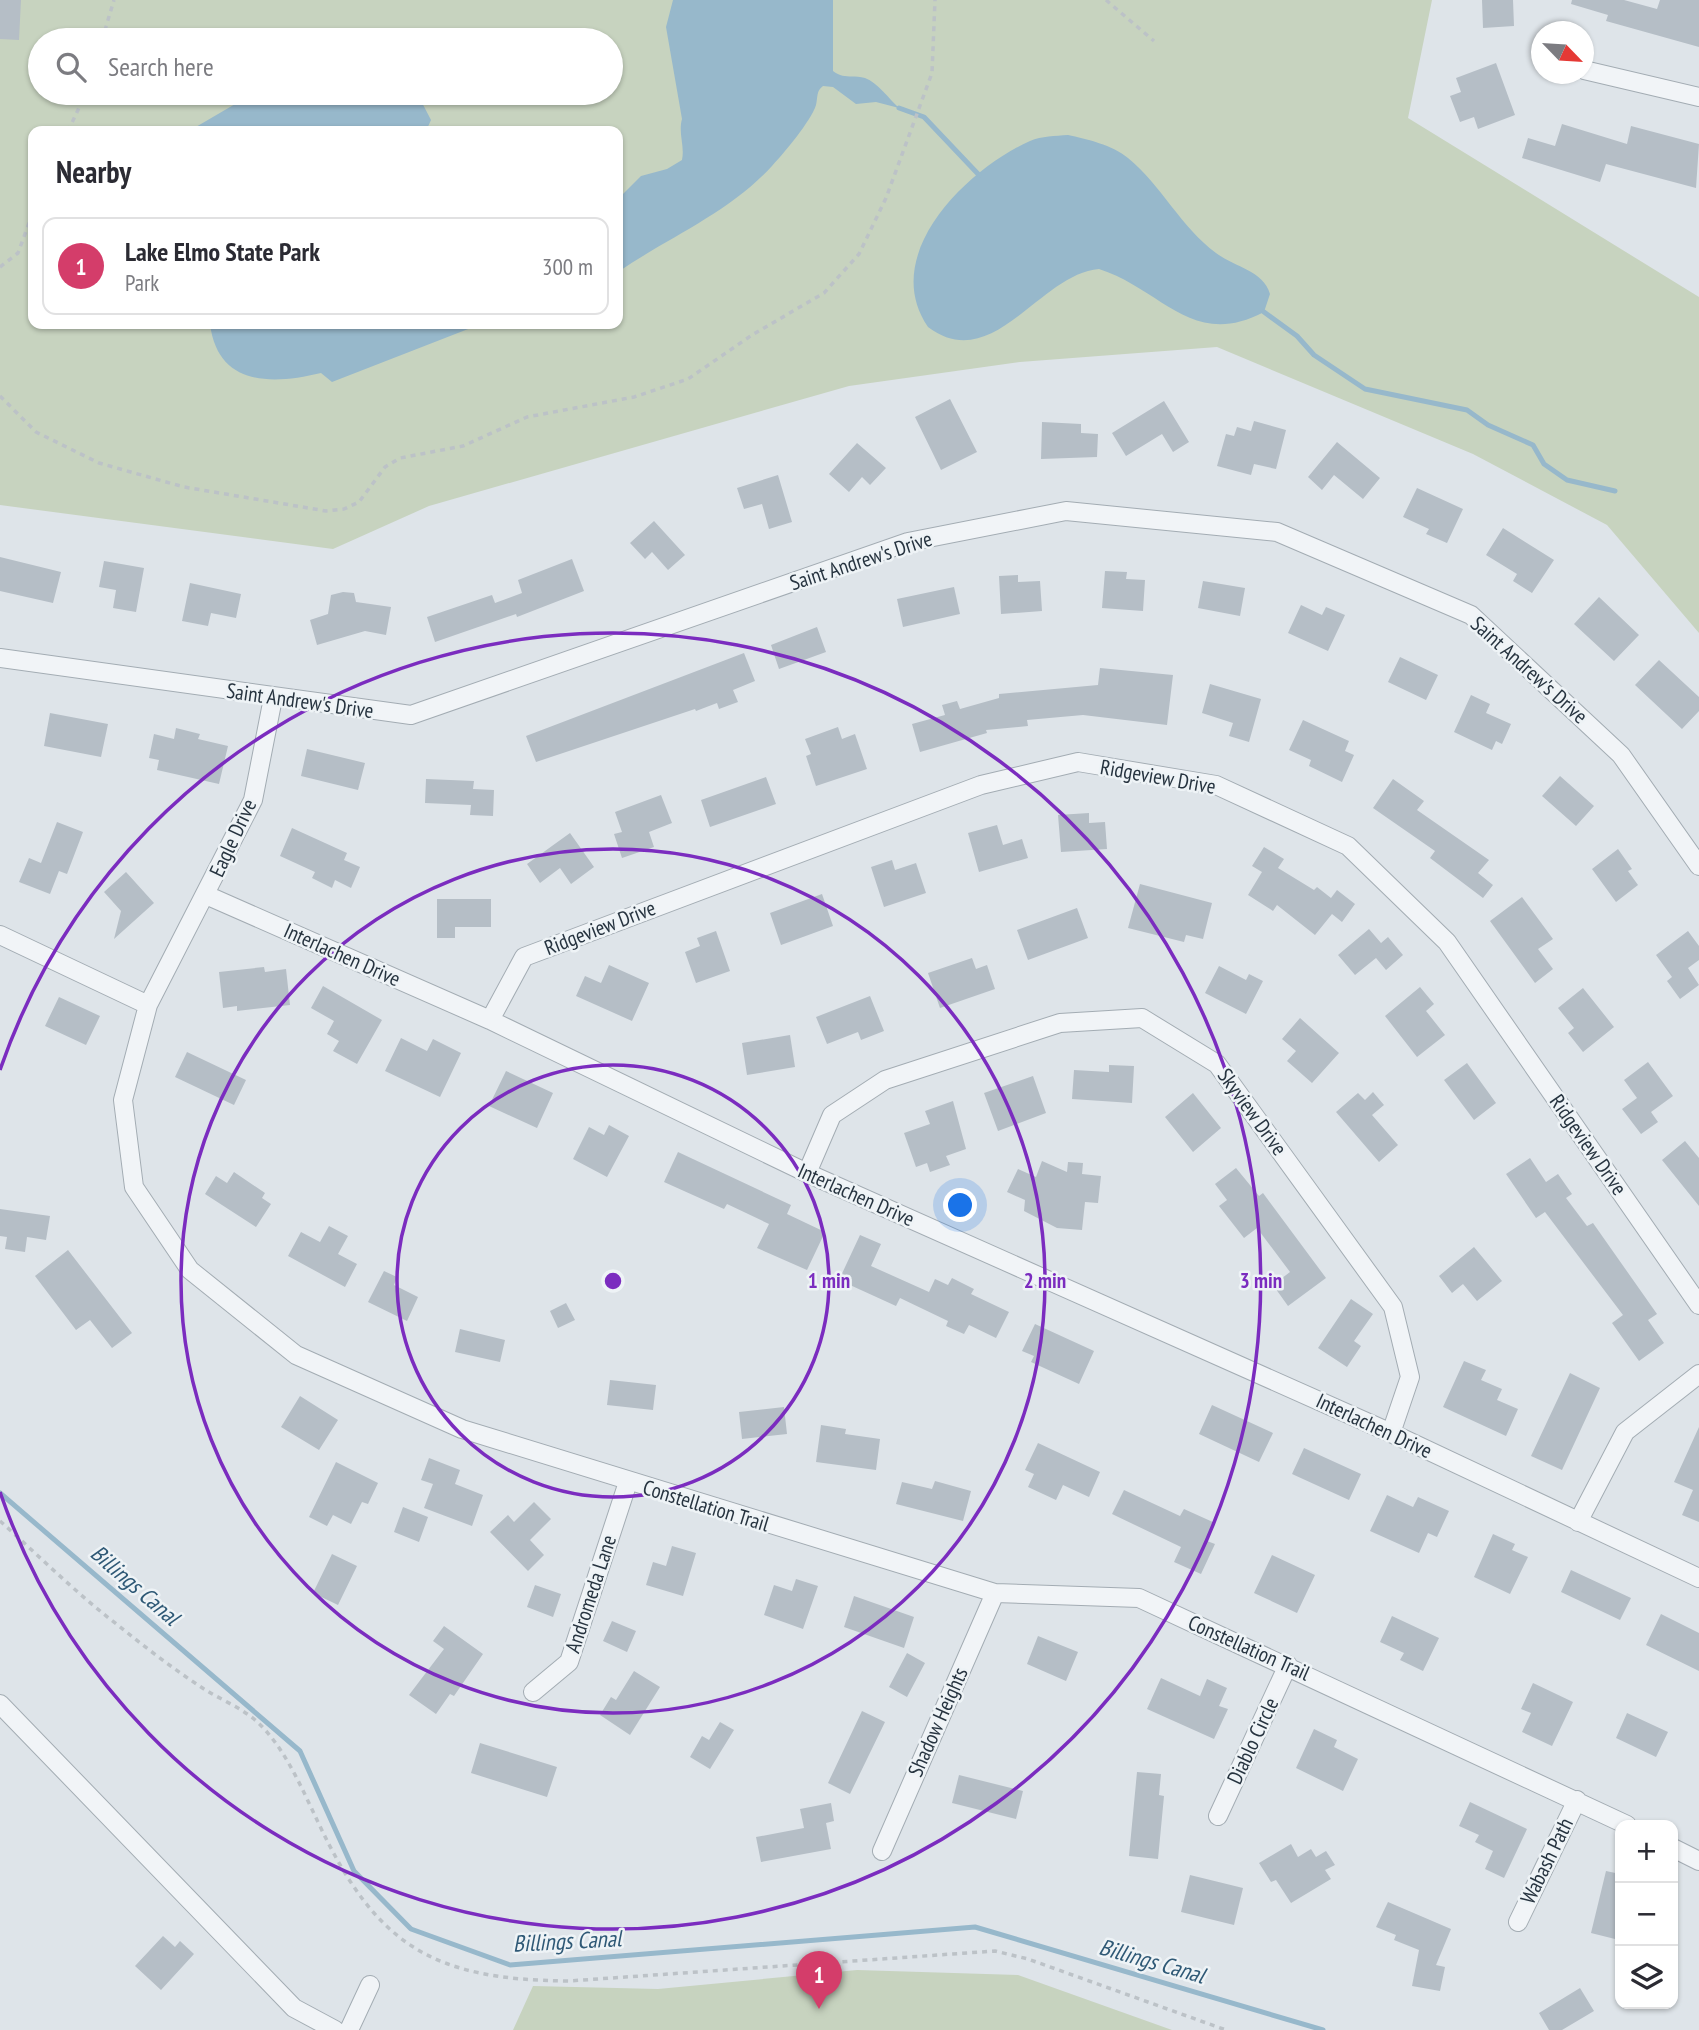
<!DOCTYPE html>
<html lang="en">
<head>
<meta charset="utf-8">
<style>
	:root { --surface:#fff; --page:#f2f2f3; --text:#2b2b33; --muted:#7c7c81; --line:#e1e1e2; --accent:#d43d6a }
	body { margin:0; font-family:"PT Sans Narrow",sans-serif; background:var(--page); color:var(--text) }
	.controls { position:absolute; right:21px; bottom:21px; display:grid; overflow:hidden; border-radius:14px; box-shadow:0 2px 5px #0004 }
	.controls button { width:63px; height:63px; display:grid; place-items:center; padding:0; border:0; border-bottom:2px solid var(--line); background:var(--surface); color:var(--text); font:35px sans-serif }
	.compass { position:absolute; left:1531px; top:21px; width:63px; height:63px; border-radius:50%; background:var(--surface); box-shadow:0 2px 5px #0004; rotate:115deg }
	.you { position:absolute; left:961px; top:1206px; width:24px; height:24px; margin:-18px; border:5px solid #fff; border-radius:50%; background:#1a73e8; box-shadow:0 0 0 10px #1a73e833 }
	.badge { display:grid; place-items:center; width:46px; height:46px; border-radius:50%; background:var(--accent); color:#fff; font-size:23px; font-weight:700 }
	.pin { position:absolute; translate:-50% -58px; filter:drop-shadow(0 2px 4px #0008) }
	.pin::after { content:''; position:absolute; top:37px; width:24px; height:21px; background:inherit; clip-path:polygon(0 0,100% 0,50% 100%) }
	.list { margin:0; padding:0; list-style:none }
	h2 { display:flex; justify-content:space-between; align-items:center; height:91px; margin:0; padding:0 28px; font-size:30px }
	h2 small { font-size:23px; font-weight:400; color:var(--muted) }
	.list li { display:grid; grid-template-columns:46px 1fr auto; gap:21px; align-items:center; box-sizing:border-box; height:98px; margin:0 14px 14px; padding:0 14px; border:2px solid var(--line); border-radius:14px }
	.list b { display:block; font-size:26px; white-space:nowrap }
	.list p { margin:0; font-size:23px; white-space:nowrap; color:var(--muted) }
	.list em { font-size:23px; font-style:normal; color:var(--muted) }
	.icon { flex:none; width:38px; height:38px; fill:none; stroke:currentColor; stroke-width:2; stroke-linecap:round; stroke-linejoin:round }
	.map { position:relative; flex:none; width:1699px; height:2030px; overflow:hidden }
	.search { position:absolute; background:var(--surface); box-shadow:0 2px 5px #0004; left:28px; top:28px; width:595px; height:77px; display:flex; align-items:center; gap:18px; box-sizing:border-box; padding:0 24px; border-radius:38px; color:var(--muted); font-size:26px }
	.panel { position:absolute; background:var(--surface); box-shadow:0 2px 5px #0004; left:28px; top:126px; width:595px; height:203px; border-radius:14px }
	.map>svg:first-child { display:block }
</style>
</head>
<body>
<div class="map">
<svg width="1699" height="2030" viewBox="0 0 1699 2030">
	<rect width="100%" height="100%" fill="#dee4e9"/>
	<path fill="#c7d3bf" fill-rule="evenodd" d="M0 0H1432L1408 118 1699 297V633L1607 525 1473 454 1217 347 1020 362 849 386 429 506 333 549 0 505ZM40 40H611V93H40ZM33 131H618V324H33Z
		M857 1970 1018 1975 1172 2030H513L533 1986 658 1989Z"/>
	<path fill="#97b8cb" d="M673 0H833V71C844 80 853 74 865 78 878 83 889 99 899 108L876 102 856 104 833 87 823 86C816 91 818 97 816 105 811 121 784 153 772 166 729 213 669 237 618 272V199L641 176 667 169 682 160C685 145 678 134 682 119L666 27Z
		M369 31 383 40H320L342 32Z
		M254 93H417L431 120 426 131H189Z
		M1068 135C1086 139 1113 145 1128 158 1161 185 1181 227 1216 253 1234 267 1263 270 1270 294L1264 312C1192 350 1162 289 1099 269 1039 274 993 376 928 327 878 254 969 168 1030 141 1042 136 1055 136 1068 135Z
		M210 324H481L332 382 321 373C271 385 218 386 210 324Z"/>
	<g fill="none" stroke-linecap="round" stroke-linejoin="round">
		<path stroke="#97b8cb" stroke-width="5" d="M899 108 924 117 979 175
			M1264 312 1297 336 1314 355 1365 389 1467 410 1488 425 1533 445 1544 464 1567 480 1615 491
			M0 1493 300 1751 354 1871 411 1929 510 1965 975 1927 1323 2030"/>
	</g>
	<path fill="#b5bec6" d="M0 0H21L19 40 0 39Z
		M1482 0H1513L1514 26 1483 28Z
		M1572 0H1624L1657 9 1660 0H1699V47L1606 21 1608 15 1571 4Z
		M1496 63 1515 115 1478 129 1474 117 1460 122 1450 96 1461 92 1456 78Z
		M1562 124 1627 144 1631 126 1699 144 1696 188 1606 164 1600 182 1522 158 1528 138 1555 146Z
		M950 399 977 452 941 470 915 417Z
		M1164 401 1189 442 1173 452 1162 434 1126 456 1112 433Z
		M1254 421 1286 430 1276 469 1254 464 1251 475 1217 466 1226 434 1234 436 1237 427 1251 431Z
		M1042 422 1081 424V433L1098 434 1097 457 1041 459Z
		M1337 442 1380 478 1363 499 1334 475 1322 490 1308 477Z
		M857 443 886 468 870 485 862 477 849 492 829 474Z
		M778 475 792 522 769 529 762 504 744 509 737 488Z
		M1417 488 1463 509 1447 543 1426 534 1429 529 1403 517Z
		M654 521 685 555 668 570 652 552 645 559 630 543Z
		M1503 528 1554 560 1532 593 1513 581 1517 574 1486 555Z
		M0 557 61 572 53 603 0 591Z
		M572 559 584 591 517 617 516 614 435 642 427 617 492 595 495 603 522 593 518 580Z
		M104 561 144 568 136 612 113 608 116 590 99 587Z
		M1105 571 1127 572 1126 579 1145 580 1143 611 1102 608Z
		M1018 575V582L1040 581 1042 611 1001 614 999 576Z
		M1203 581 1245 588 1240 616 1198 608Z
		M190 583 241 594 236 618 211 613 208 626 182 621Z
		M954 587 960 614 903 627 897 599Z
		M343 592 354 593 356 602 391 607 386 635 365 631 317 645 310 620 328 614 331 595Z
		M1599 597 1639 635 1614 661 1574 624Z
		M1301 605 1322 615 1326 607 1345 615 1328 651 1288 633Z
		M817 627 826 652 779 669 771 645Z
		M744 653 755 681 733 690 738 702 719 709 717 703 696 711 695 709 536 762 526 736Z
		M1400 657 1438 675 1426 700 1388 682Z
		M1659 660 1699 697V711L1682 729 1635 685Z
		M1100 668 1173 675 1167 725 1083 715 1027 720 1028 726 986 730 987 733 920 752 912 724 945 715 942 705 957 701 960 709 999 698V694L1098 685Z
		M1210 684 1261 699 1249 742 1229 736 1233 723 1202 713Z
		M1471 695 1490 704 1486 713 1511 724 1502 744 1496 741 1492 750 1454 732Z
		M50 713 108 724 101 757 44 746Z
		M1303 720 1349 741 1345 751 1354 755 1342 782 1309 766 1311 760 1289 750Z
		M838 727 842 739 855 734 867 769 816 786 806 756 811 754 805 739Z
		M176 728 200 734 198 739 228 746 219 784 157 770 159 760 149 758 154 734 174 739Z
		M307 749 365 763 358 790 301 776Z
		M1560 776 1594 806 1576 826 1542 796Z
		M766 777 776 804 710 827 701 800Z
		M426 779 474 781 473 789 494 790 493 816 470 815 471 805 425 803Z
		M1393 779 1424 801 1417 810 1489 860 1478 873 1493 885 1483 898 1430 858 1435 851 1373 808Z
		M661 795 672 823 649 832 654 847 622 858 614 834 622 832 615 812Z
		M1089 813V823L1105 822 1107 849 1061 852 1058 815Z
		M57 822 83 832 67 874 59 871 50 894 19 882 29 858 41 863Z
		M997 825 1003 845 1022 839 1028 858 979 872 968 833Z
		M292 828 347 853 344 860 360 867 351 888 335 880 332 888 312 878 315 872 280 856Z
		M570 833 594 867 571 884 560 868 540 883 527 864Z
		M1264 847 1284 859 1278 868 1314 890 1317 887 1331 898 1337 890 1355 904 1342 922 1332 914 1315 935 1277 905 1273 911 1248 895 1262 872 1252 866Z
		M1618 849 1632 869 1628 871 1638 885 1616 902 1592 869Z
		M892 860 895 870 916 863 926 893 884 907 871 867Z
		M126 872 154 903 114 939 121 911 104 892Z
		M1140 884 1212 903 1203 939 1186 935 1184 942 1128 928Z
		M822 894 833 926 781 945 770 913Z
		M1522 897 1553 939 1538 949 1553 969 1535 983 1490 921Z
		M437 899H491V927H455V938H437Z
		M1077 908 1088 938 1028 960 1017 930Z
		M1369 929 1381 943 1388 937 1403 955 1386 970 1376 958 1355 975 1338 955Z
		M716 931 730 971 696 983 685 952 700 946 697 938Z
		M1688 931 1699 946V960L1688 968 1699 985 1680 999 1667 981 1672 977 1656 955Z
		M972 958 976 969 987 965 995 989 940 1008 928 973Z
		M609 965 649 983 632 1021 576 996 585 976 601 983Z
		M1219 966 1246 980 1249 974 1263 981 1246 1014 1205 993Z
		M264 967 265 972 286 969 290 1005 237 1011V1006L223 1008 219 972Z
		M323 986 382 1020 357 1064 333 1051 339 1041 327 1034 334 1021 311 1008Z
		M1420 987 1434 1004 1426 1011 1445 1035 1417 1057 1385 1016Z
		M1583 988 1614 1027 1583 1052 1568 1033 1574 1028 1558 1008Z
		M870 996 884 1031 861 1040 858 1032 827 1044 816 1017Z
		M59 997 100 1016 86 1045 45 1026Z
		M1300 1018 1339 1053 1312 1083 1287 1061 1296 1051 1282 1039Z
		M790 1035 795 1067 747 1075 742 1043Z
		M401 1038 427 1051 433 1039 461 1053 440 1097 385 1071Z
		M187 1052 246 1080 234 1105 175 1077Z
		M1648 1062 1673 1096 1651 1112 1658 1122 1641 1134 1622 1109 1637 1098 1624 1080Z
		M1467 1063 1496 1103 1474 1120 1444 1080Z
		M1109 1065 1134 1066 1132 1103 1072 1099 1074 1070 1109 1072Z
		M506 1071 553 1093 537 1128 489 1106Z
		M1033 1076 1046 1113 998 1131 984 1093Z
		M1373 1092 1384 1105 1372 1115 1398 1145 1379 1162 1336 1112 1358 1093 1365 1100Z
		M1193 1093 1221 1128 1193 1152 1165 1117Z
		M953 1101 966 1149 946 1156 950 1165 930 1172 927 1163 916 1167 904 1133 930 1124 925 1111Z
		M609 1125 629 1136 607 1177 573 1159 589 1127 604 1135Z
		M1685 1141 1699 1158V1206L1662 1160Z
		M678 1152 791 1205 787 1214 825 1232 807 1270 757 1248 769 1224 727 1204 724 1209 664 1182Z
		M1530 1158 1546 1182 1558 1174 1572 1194 1566 1198 1587 1226 1593 1223 1657 1314 1648 1320 1664 1343 1639 1361 1612 1323 1623 1315 1545 1212 1536 1218 1506 1174Z
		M1042 1161 1067 1172 1068 1162 1083 1163 1082 1174 1101 1176 1098 1203 1085 1202 1082 1230 1057 1228 1024 1211 1025 1200 1007 1192 1018 1169 1036 1177Z
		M1236 1168 1259 1196 1263 1193 1326 1278 1288 1306 1273 1285 1290 1272 1257 1228 1244 1238 1219 1206 1227 1200 1215 1184Z
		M234 1172 265 1193 262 1198 271 1204 256 1227 205 1194 216 1176 227 1183Z
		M0 1209 50 1216 46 1240 27 1237 25 1252 5 1249 7 1237 0 1236Z
		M329 1226 348 1236 338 1254 357 1264 345 1287 288 1256 301 1232 320 1242Z
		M860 1235 881 1244 871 1266 929 1292 935 1279 948 1285 952 1278 974 1289 971 1294 1009 1312 996 1338 969 1325 964 1334 946 1326 948 1321 900 1298 896 1306 839 1280Z
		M1474 1247 1502 1281 1477 1301 1463 1284 1452 1293 1439 1276Z
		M68 1250 132 1333 112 1348 90 1320 76 1330 35 1276Z
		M384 1271 397 1277 394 1285 418 1297 407 1321 368 1302Z
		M1351 1299 1373 1314 1354 1341 1361 1346 1347 1367 1318 1348Z
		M566 1303 575 1320 558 1328 550 1311Z
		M1035 1324 1094 1351 1079 1384 1031 1362 1034 1356 1022 1351Z
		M460 1329 505 1340 500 1362 455 1352Z
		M1464 1361 1486 1370 1481 1380 1502 1389 1497 1400 1518 1409 1506 1436 1443 1407Z
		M1570 1373 1600 1388 1562 1470 1531 1456Z
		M610 1380 656 1385 653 1410 607 1405Z
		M300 1396 338 1420 319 1450 281 1427Z
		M1212 1405 1273 1433 1259 1462 1199 1434Z
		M784 1407 787 1434 742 1439 739 1412Z
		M821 1425 846 1429 845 1434 880 1439 876 1470 816 1462Z
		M1699 1427V1522L1682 1515 1693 1490 1674 1482Z
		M1038 1443 1100 1472 1089 1497 1063 1485 1056 1500 1028 1487 1034 1474 1025 1470Z
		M1304 1448 1361 1474 1349 1500 1292 1474Z
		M429 1458 460 1470 455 1484 483 1495 472 1526 424 1508 433 1484 421 1480Z
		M336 1462 378 1483 368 1504 362 1502 351 1524 333 1515 327 1526 309 1517Z
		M935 1481 971 1491 963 1521 896 1504 902 1482 932 1489Z
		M1124 1490 1180 1516 1184 1509 1215 1523 1207 1541 1215 1544 1201 1574 1174 1562 1181 1547 1112 1514Z
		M1387 1495 1413 1507 1418 1497 1449 1511 1437 1537 1428 1533 1419 1553 1370 1531Z
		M534 1502 551 1519 530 1540 544 1555 528 1571 490 1532 508 1515 514 1522Z
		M403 1507 428 1517 419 1542 394 1532Z
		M1493 1534 1515 1544 1512 1550 1528 1557 1510 1594 1474 1577Z
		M672 1546 696 1553 683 1596 646 1585 653 1562 666 1566Z
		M332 1554 357 1566 338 1605 313 1593Z
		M1272 1555 1315 1575 1297 1613 1254 1593Z
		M1571 1570 1631 1598 1620 1620 1561 1592Z
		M796 1579 818 1586 803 1629 764 1615 774 1585 792 1591Z
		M535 1585 561 1594 553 1617 527 1607Z
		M854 1596 914 1617 904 1648 844 1627Z
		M1661 1614 1699 1633V1671L1646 1645Z
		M1392 1616 1439 1638 1423 1671 1400 1660 1404 1653 1380 1642Z
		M612 1621 636 1631 627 1652 603 1641Z
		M444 1626 483 1654 454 1696 450 1694 436 1714 409 1695 444 1649 433 1641Z
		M1038 1636 1078 1652 1066 1681 1027 1664Z
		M907 1653 925 1663 907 1697 889 1687Z
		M634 1671 660 1687 630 1735 600 1715 611 1697 616 1700Z
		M1161 1678 1200 1696 1207 1679 1227 1688 1219 1706 1228 1709 1214 1739 1147 1709Z
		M1533 1683 1573 1702 1552 1746 1522 1732 1531 1713 1521 1709Z
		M862 1711 885 1722 850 1794 828 1783Z
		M1627 1713 1668 1732 1656 1757 1616 1738Z
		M720 1722 734 1730 710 1769 690 1757 702 1736 709 1740Z
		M1314 1729 1337 1740 1334 1747 1358 1759 1343 1791 1296 1768Z
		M480 1743 557 1767 547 1797 471 1773Z
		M1137 1772 1161 1774 1159 1795 1164 1796 1158 1859 1129 1856Z
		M959 1775 1023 1791 1016 1819 952 1803Z
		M1470 1802 1527 1829 1504 1878 1485 1869 1493 1851 1475 1842 1479 1835 1459 1826Z
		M831 1803 834 1821 826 1823 831 1849 761 1862 756 1837 804 1828 800 1809Z
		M1291 1844 1298 1857 1311 1849 1316 1857 1326 1851 1335 1865 1325 1870 1331 1879 1291 1903 1276 1880 1271 1882 1259 1863Z
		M1606 1871 1620 1874V1917L1615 1939 1591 1933Z
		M1190 1875 1243 1888 1234 1925 1181 1912Z
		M1388 1902 1451 1929 1436 1965 1445 1967 1440 1991 1412 1986 1419 1950 1394 1940 1396 1935 1376 1927Z
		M163 1936 175 1947 180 1941 194 1954 161 1990 135 1966Z
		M1580 1988 1594 2011 1562 2030H1549L1539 2013Z"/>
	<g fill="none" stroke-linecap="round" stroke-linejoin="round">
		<defs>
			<path id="minor" d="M1584 70 1699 97
				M0 658 411 715 908 542 1066 511 1277 532 1471 615 1621 755 1699 866
				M273 698 253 800 148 1005 123 1100 134 1187 190 1270 296 1355 462 1429 995 1593 1139 1598 1627 1825
				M206 895 490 1020 807 1173 1391 1433 1699 1578
				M0 935 148 1005
				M490 1020 524 957 981 785 1078 762 1216 785 1348 846 1447 942 1699 1305
				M807 1173 832 1115 885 1080 1060 1023 1142 1018 1217 1064 1393 1307 1410 1377 1391 1433
				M1578 1522 1625 1432 1699 1374
				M533 1692 569 1662 628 1482
				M0 1704 294 2008 335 2030
				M1218 1816 1288 1665
				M1673 1848 1699 1861
				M882 1851 995 1593
				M1518 1922 1577 1800
				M349 2030 370 1985"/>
		</defs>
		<use href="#minor" stroke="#a3acb3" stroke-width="20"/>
		<path stroke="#bcc2c7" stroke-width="3.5" stroke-dasharray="5 5" stroke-linecap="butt" d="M1106 0 1154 41
			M102 40 114 0
			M68 131 86 93
			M0 267 18 253 33 212
			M0 396 36 432 99 463 184 487 326 511 344 509 359 502 385 467 400 458 463 446 527 417 634 397 688 379 752 335 824 293 859 254 886 198 932 73 935 0
			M0 1521C39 1556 77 1594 119 1626 146 1648 175 1670 204 1689 220 1699 239 1707 254 1719 284 1745 301 1787 318 1822 376 1946 433 1980 569 1981L995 1951 1028 1959 1226 2030"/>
		<use href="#minor" stroke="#f1f4f7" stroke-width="18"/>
	</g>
	<g fill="none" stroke="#7b2cbf" stroke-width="3.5">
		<circle cx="613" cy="1281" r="216"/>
		<circle cx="613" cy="1281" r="432"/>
		<path d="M0 1070A648 648 0 1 1 0 1492"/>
	</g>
	<g text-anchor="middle" stroke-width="5" stroke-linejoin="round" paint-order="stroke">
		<g font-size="21" fill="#273440" stroke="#eef3f6">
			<text transform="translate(861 561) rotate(-18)" y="7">Saint Andrew's Drive</text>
			<text transform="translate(1529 670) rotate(42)" y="7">Saint Andrew's Drive</text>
			<text transform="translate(300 701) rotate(8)" y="7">Saint Andrew's Drive</text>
			<text transform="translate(1158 777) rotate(10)" y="7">Ridgeview Drive</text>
			<text transform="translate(233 838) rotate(-65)" y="7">Eagle Drive</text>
			<text transform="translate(600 928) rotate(-21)" y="7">Ridgeview Drive</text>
			<text transform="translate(342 955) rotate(24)" y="7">Interlachen Drive</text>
			<text transform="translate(1252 1112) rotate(54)" y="7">Skyview Drive</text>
			<text transform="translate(1588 1145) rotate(55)" y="7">Ridgeview Drive</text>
			<text transform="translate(856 1195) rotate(24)" y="7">Interlachen Drive</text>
			<text transform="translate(1374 1426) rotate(25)" y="7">Interlachen Drive</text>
			<text transform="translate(706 1506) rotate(17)" y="7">Constellation Trail</text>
			<text transform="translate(591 1594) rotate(-72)" y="7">Andromeda Lane</text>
			<text transform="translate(1249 1648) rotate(24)" y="7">Constellation Trail</text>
			<text transform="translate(938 1722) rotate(-66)" y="7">Shadow Heights</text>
			<text transform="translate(1253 1741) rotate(-65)" y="7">Diablo Circle</text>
			<text transform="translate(1547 1861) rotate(-64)" y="7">Wabash Path</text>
		</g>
		<g font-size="23" font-style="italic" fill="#2f5976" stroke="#eef3f6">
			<text transform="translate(135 1585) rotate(41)" y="8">Billings Canal</text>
			<text transform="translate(567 1941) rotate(-3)" y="8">Billings Canal</text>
			<text transform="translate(1152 1961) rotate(16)" y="8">Billings Canal</text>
		</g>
	</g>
	<circle cx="613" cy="1281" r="10" fill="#7b2cbf" stroke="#eef3f6" stroke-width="3.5"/>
	<g font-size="21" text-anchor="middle" font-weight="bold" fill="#7b2cbf" stroke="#eef3f6" stroke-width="5" stroke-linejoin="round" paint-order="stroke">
		<text x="829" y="1288">1 min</text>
		<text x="1045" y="1288">2 min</text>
		<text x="1261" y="1288">3 min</text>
	</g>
</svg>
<div class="controls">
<button>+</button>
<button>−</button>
<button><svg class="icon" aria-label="layers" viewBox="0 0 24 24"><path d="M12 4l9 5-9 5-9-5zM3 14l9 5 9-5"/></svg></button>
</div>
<svg class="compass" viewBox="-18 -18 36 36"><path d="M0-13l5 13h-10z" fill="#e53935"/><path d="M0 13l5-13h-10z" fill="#7c7c81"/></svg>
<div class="you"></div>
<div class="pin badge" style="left:819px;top:2009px">1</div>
<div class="search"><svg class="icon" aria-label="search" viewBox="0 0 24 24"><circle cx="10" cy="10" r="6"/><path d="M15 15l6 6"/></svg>Search here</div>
<section class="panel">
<h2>Nearby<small></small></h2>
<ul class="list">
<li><span class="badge">1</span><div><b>Lake Elmo State Park</b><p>Park</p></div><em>300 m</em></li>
</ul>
</section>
</div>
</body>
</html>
